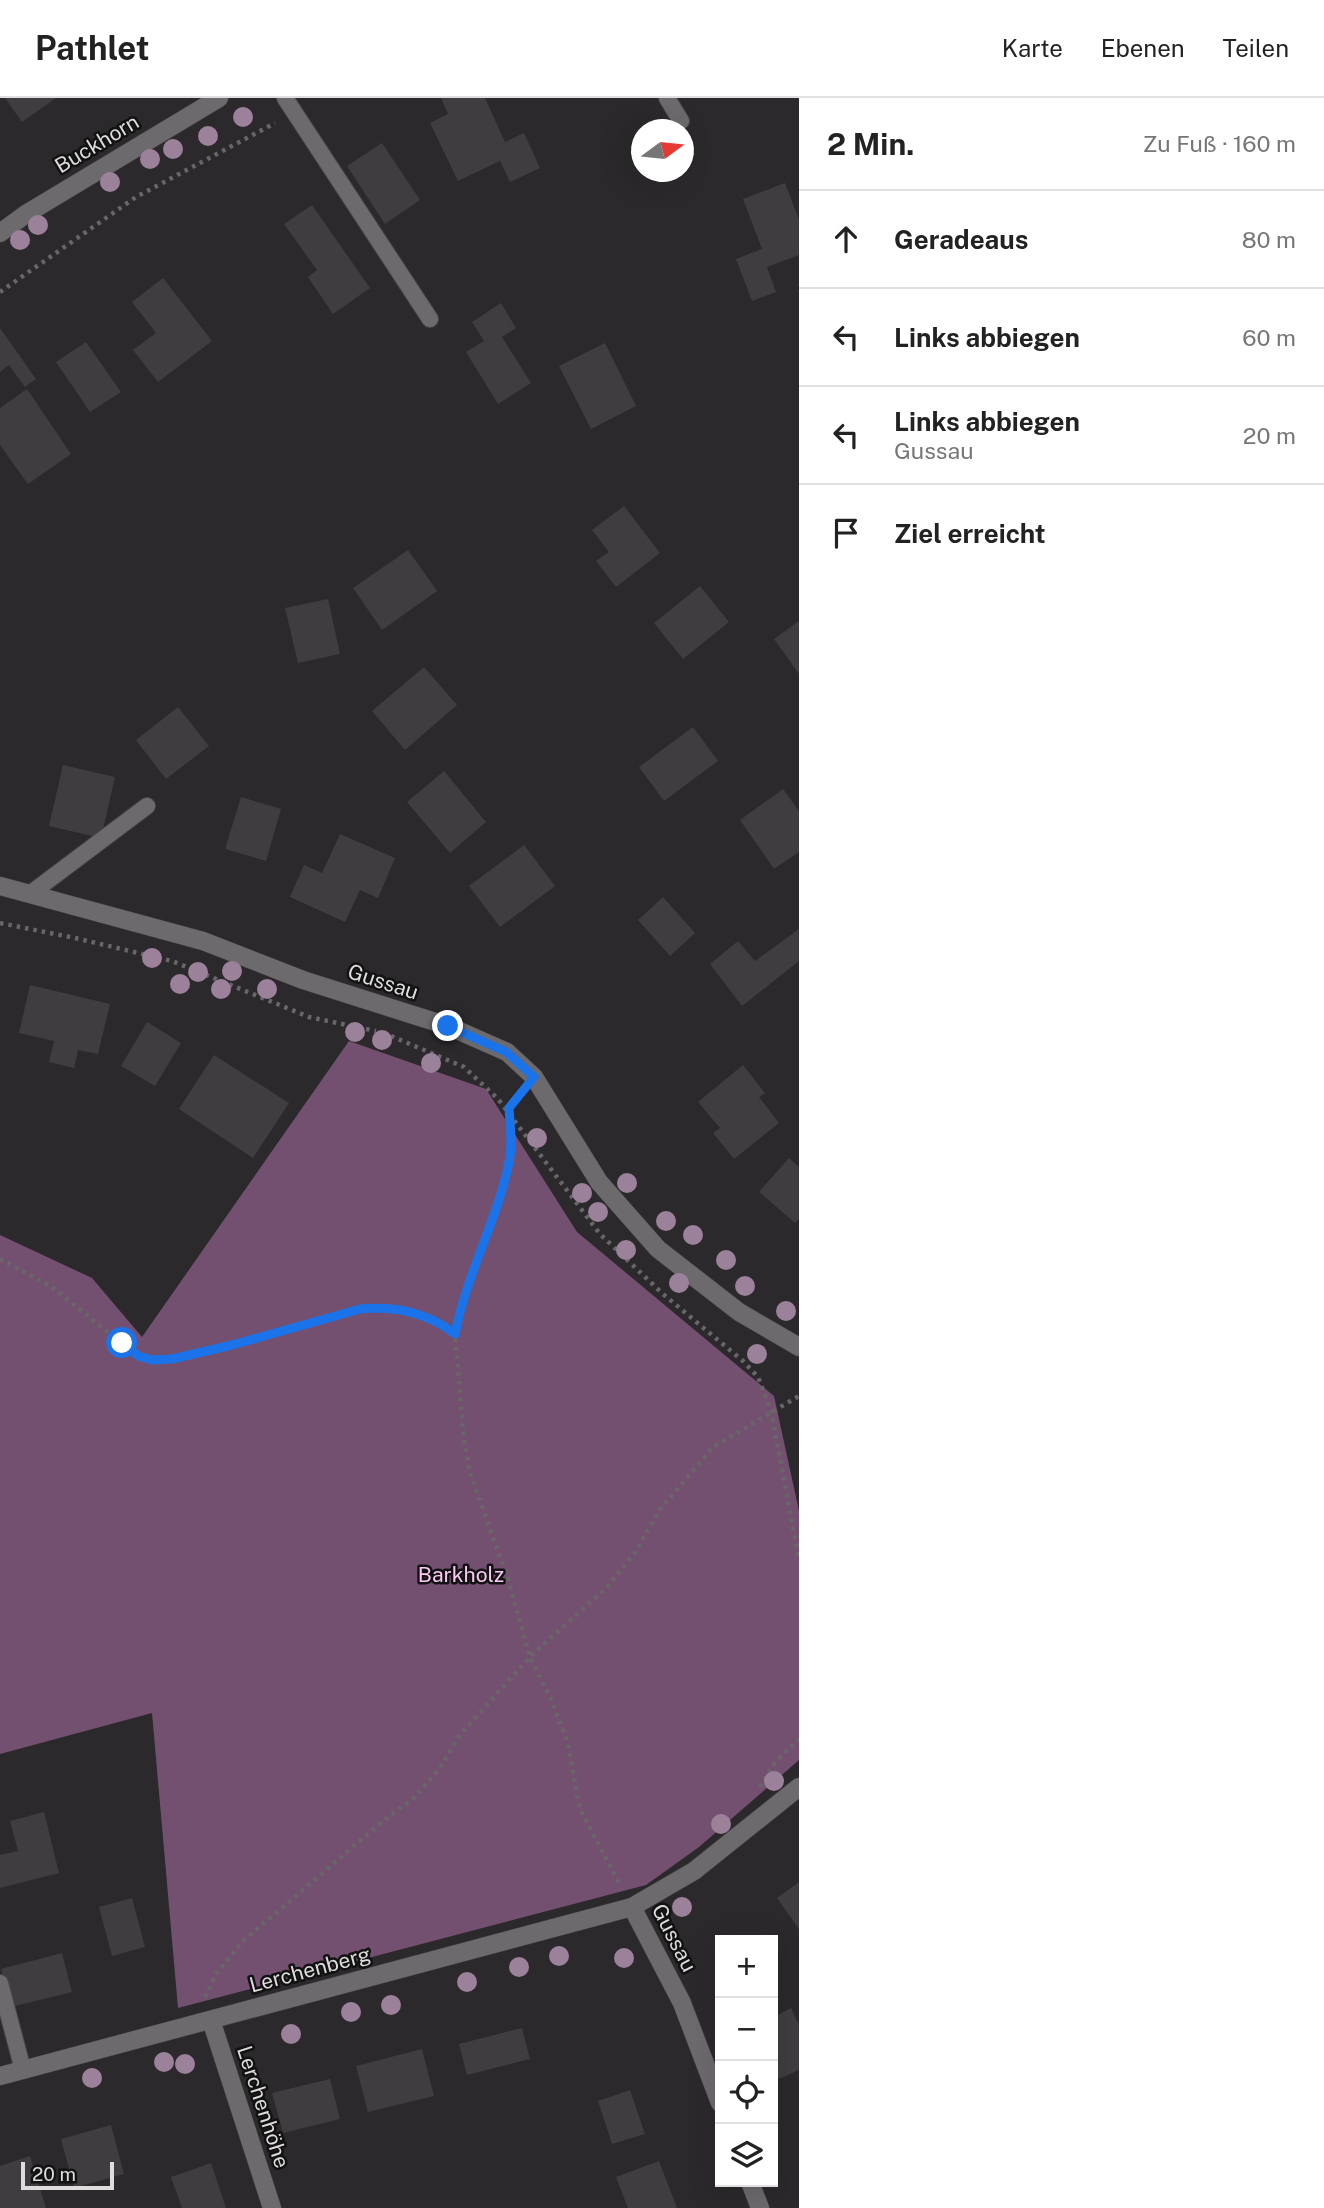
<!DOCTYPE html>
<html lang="de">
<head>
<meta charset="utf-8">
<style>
	:root { --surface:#fff; --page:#f6f6f6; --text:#222; --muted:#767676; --line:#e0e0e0 }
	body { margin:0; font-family:"Public Sans",sans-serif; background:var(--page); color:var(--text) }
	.controls { position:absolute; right:21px; bottom:21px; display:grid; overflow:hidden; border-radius:0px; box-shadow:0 7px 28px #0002 }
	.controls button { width:63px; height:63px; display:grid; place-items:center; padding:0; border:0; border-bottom:2px solid var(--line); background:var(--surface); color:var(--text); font:35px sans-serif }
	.compass { position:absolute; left:631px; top:21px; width:63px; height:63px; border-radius:50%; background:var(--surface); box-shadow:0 7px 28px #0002; rotate:75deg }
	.scale { position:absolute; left:21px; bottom:18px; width:93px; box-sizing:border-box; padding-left:7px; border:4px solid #dedcdd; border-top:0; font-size:19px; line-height:24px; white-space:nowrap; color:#dedcdd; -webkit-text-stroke:5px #131213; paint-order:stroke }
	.stop { position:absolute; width:21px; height:21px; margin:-16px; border:5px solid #1a73e8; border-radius:50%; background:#fff }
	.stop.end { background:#1a73e8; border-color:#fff; box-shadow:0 2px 7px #0008 }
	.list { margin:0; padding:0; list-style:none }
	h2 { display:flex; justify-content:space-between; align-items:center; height:91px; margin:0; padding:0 28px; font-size:30px }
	h2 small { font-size:23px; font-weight:400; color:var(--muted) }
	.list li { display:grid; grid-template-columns:46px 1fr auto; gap:21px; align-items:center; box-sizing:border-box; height:98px; padding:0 28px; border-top:2px solid var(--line) }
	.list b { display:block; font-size:26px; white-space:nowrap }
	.list p { margin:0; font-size:23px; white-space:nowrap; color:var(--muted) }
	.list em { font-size:23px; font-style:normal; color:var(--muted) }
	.icon { flex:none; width:38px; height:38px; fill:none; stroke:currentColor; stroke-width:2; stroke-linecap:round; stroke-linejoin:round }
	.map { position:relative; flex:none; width:799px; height:2110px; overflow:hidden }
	header { display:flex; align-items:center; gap:42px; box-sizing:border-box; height:98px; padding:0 35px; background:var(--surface); border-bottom:2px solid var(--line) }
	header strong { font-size:33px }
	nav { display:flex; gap:38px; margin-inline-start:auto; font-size:24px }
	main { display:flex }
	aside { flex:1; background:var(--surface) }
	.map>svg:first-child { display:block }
</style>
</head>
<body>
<header>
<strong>Pathlet</strong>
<nav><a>Karte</a><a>Ebenen</a><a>Teilen</a></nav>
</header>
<main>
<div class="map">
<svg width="799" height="2110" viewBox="0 0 799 2110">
	<rect width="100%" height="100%" fill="#2b292b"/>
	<path fill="#745070" d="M349 943 486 991 577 1134 774 1298 799 1413V1662L699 1749 646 1787 178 1910 152 1615 0 1656V1137L92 1180 142 1239Z"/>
	<path fill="#403d40" d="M5 0H56L22 24Z
		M441 0H485L505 44 524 35 540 70 510 84 500 63 458 83 430 25 448 16Z
		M382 45 420 102 385 126 347 68Z
		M785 85 799 122V157L767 169 776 194 752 203 736 161 762 151 743 101Z
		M312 107 370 190 333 216 308 179 317 172 284 126Z
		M163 180 212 243 158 284 133 252 156 235 132 204Z
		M501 205 516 230 502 239 531 285 498 306 466 254 484 243 472 224Z
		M0 230 36 281 25 289 9 267 0 274Z
		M86 244 121 294 90 314 56 264Z
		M605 245 636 308 591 331 559 268Z
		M27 291 71 356 28 386 0 347V310Z
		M624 408 660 455 616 489 596 463 609 454 592 432Z
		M408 452 437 493 382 532 353 490Z
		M700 488 729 524 683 561 654 525Z
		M328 501 340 556 298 565 285 510Z
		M799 523V576L774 541Z
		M424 569 457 607 405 652 372 613Z
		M178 609 209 648 166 681 136 642Z
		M693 629 718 663 664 703 639 669Z
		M63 667 115 679 101 740 49 728Z
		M444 673 486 724 450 755 407 704Z
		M783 691 799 713V754L774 771 740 722Z
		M241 699 281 711 266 763 225 751Z
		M340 736 395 760 378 800 360 792 345 824 290 799 304 767 322 775Z
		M524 747 555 788 500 829 469 788Z
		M663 799 695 835 670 858 638 822Z
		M799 831V863L742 908 710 866 738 843 755 863Z
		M30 887 110 906 98 956 78 952 74 970 49 964 54 943 19 935Z
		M147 924 181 945 155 988 121 968Z
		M214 957 289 1005 253 1060 179 1011Z
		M743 967 765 995 759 999 779 1025 734 1061 713 1035 720 1030 698 1004Z
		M789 1060 799 1069V1121L795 1125 759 1094Z
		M44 1714 59 1775 0 1790V1757L18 1753 10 1723Z
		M799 1784V1831L777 1800Z
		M132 1800 145 1849 112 1858 99 1809Z
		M62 1855 72 1894 11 1909 1 1871Z
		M791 1910 799 1927V1972L779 1981 773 1968V1919Z
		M522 1930 530 1961 467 1977 459 1946Z
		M422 1951 434 1998 368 2014 356 1968Z
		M330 1981 340 2021 283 2035 272 1995Z
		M630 1992 645 2036 612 2046 598 2003Z
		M111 2027 124 2076 74 2090 61 2041Z
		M30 2058 46 2110H0V2068Z
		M659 2063 677 2110H628L616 2079Z
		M211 2065 226 2110H182L171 2079Z"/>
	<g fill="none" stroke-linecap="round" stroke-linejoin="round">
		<defs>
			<path id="lane" d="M285 0 430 221
				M667 0 681 23
				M30 796 147 708
				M0 1885 23 1972"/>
			<path id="street" d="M0 135 26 116 219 0
				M0 788 203 843 303 882 448 928 507 954 534 979 599 1084 658 1151 739 1214 799 1249
				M632 1809 682 1905 720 2005
				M211 1922 272 2110
				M0 1978 632 1809 694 1773 799 1689
				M750 2084 760 2110"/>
		</defs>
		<use href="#lane" stroke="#494648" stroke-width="18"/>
		<use href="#street" stroke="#494648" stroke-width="19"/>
		<path stroke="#686668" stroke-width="4.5" stroke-dasharray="3.5 5" stroke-linecap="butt" d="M0 194 136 99 275 25
			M0 825 75 840 172 863 309 919 376 933
			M391 938 464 969 498 1001 600 1136 663 1196 743 1263 758 1279 771 1313 799 1461
			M519 998 509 1010 511 1050 509 1065 486 1140 459 1212 455 1236 464 1342 470 1375 508 1481 530 1559 551 1601 568 1645 578 1703 583 1717 620 1787
			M0 1161 52 1189 132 1254 152 1262 199 1255 360 1211C395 1208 426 1215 455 1236
			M760 1689 776 1663 799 1641
			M205 1899 216 1876 242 1844 383 1723 414 1700 439 1671 460 1637 530 1559 606 1490 634 1456 661 1410 713 1349 799 1298"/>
		<use href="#lane" stroke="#6d6a6d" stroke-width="16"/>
		<use href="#street" stroke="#6d6a6d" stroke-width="18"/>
	</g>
	<g fill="#9c819a">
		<circle cx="243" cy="19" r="10"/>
		<circle cx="208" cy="38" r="10"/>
		<circle cx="173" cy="51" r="10"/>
		<circle cx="150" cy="61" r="10"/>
		<circle cx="110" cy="84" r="10"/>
		<circle cx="38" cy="127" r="10"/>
		<circle cx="20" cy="142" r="10"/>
		<circle cx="152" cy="860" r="10"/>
		<circle cx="232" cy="873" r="10"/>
		<circle cx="198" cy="874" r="10"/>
		<circle cx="180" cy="886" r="10"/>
		<circle cx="221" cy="891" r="10"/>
		<circle cx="267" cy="891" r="10"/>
		<circle cx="355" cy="934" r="10"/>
		<circle cx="382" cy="942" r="10"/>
		<circle cx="431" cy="965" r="10"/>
		<circle cx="537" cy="1040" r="10"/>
		<circle cx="627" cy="1085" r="10"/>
		<circle cx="582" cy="1095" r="10"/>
		<circle cx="598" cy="1114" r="10"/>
		<circle cx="666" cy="1123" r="10"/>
		<circle cx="693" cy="1137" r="10"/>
		<circle cx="626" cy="1152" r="10"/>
		<circle cx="726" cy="1162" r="10"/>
		<circle cx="679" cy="1185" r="10"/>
		<circle cx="745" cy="1188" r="10"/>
		<circle cx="786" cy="1213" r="10"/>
		<circle cx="757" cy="1256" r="10"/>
		<circle cx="774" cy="1683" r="10"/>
		<circle cx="721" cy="1726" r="10"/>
		<circle cx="682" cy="1809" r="10"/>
		<circle cx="559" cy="1858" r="10"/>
		<circle cx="624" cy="1860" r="10"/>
		<circle cx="519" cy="1869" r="10"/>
		<circle cx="467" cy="1884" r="10"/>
		<circle cx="391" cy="1907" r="10"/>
		<circle cx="351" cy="1914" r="10"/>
		<circle cx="291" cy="1936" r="10"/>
		<circle cx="164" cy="1964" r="10"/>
		<circle cx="185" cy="1966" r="10"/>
		<circle cx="92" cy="1980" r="10"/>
	</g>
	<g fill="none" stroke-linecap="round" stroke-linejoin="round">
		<path stroke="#1a73e8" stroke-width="9" d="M122 1245 138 1258 152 1262 172 1261 232 1247 360 1211C395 1208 426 1214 455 1236 466 1177 497 1123 509 1064 513 1046 510 1028 509 1010L534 979 506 954 448 928"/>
	</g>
	<g text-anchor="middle" stroke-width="5" stroke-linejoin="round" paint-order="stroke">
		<g font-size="21" fill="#dedcdd" stroke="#131213">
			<text transform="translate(97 46) rotate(-31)" y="7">Buckhorn</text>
			<text transform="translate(383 884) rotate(18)" y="7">Gussau</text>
			<text transform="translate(674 1840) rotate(63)" y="7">Gussau</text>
			<text transform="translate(310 1872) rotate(-15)" y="7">Lerchenberg</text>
			<text transform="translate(263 2009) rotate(72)" y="7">Lerchenhöhe</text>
		</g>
		<g font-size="21" fill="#f9c9f4" stroke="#131213">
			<text x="461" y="1484">Barkholz</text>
		</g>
	</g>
</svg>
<div class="controls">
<button>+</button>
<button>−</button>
<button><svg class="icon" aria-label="locate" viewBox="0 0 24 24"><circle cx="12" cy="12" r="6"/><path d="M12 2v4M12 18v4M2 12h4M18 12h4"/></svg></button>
<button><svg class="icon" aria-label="layers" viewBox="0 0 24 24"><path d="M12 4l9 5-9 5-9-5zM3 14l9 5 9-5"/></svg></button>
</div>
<svg class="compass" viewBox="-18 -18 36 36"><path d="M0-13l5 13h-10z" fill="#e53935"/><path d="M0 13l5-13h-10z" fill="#767676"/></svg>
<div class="scale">20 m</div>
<div class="stop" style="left:122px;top:1245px"></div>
<div class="stop end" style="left:448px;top:928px"></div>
</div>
<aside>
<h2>2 Min.<small>Zu Fuß · 160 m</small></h2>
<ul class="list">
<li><svg class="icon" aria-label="ahead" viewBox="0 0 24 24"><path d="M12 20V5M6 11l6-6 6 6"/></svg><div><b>Geradeaus</b></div><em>80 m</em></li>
<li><svg class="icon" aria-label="left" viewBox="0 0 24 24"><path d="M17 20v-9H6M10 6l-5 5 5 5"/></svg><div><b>Links abbiegen</b></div><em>60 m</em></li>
<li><svg class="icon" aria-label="left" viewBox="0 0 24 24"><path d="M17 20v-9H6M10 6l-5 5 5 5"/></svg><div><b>Links abbiegen</b><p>Gussau</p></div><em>20 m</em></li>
<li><svg class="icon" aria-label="arrive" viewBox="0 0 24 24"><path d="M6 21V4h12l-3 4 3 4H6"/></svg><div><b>Ziel erreicht</b></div></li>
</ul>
</aside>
</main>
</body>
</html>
